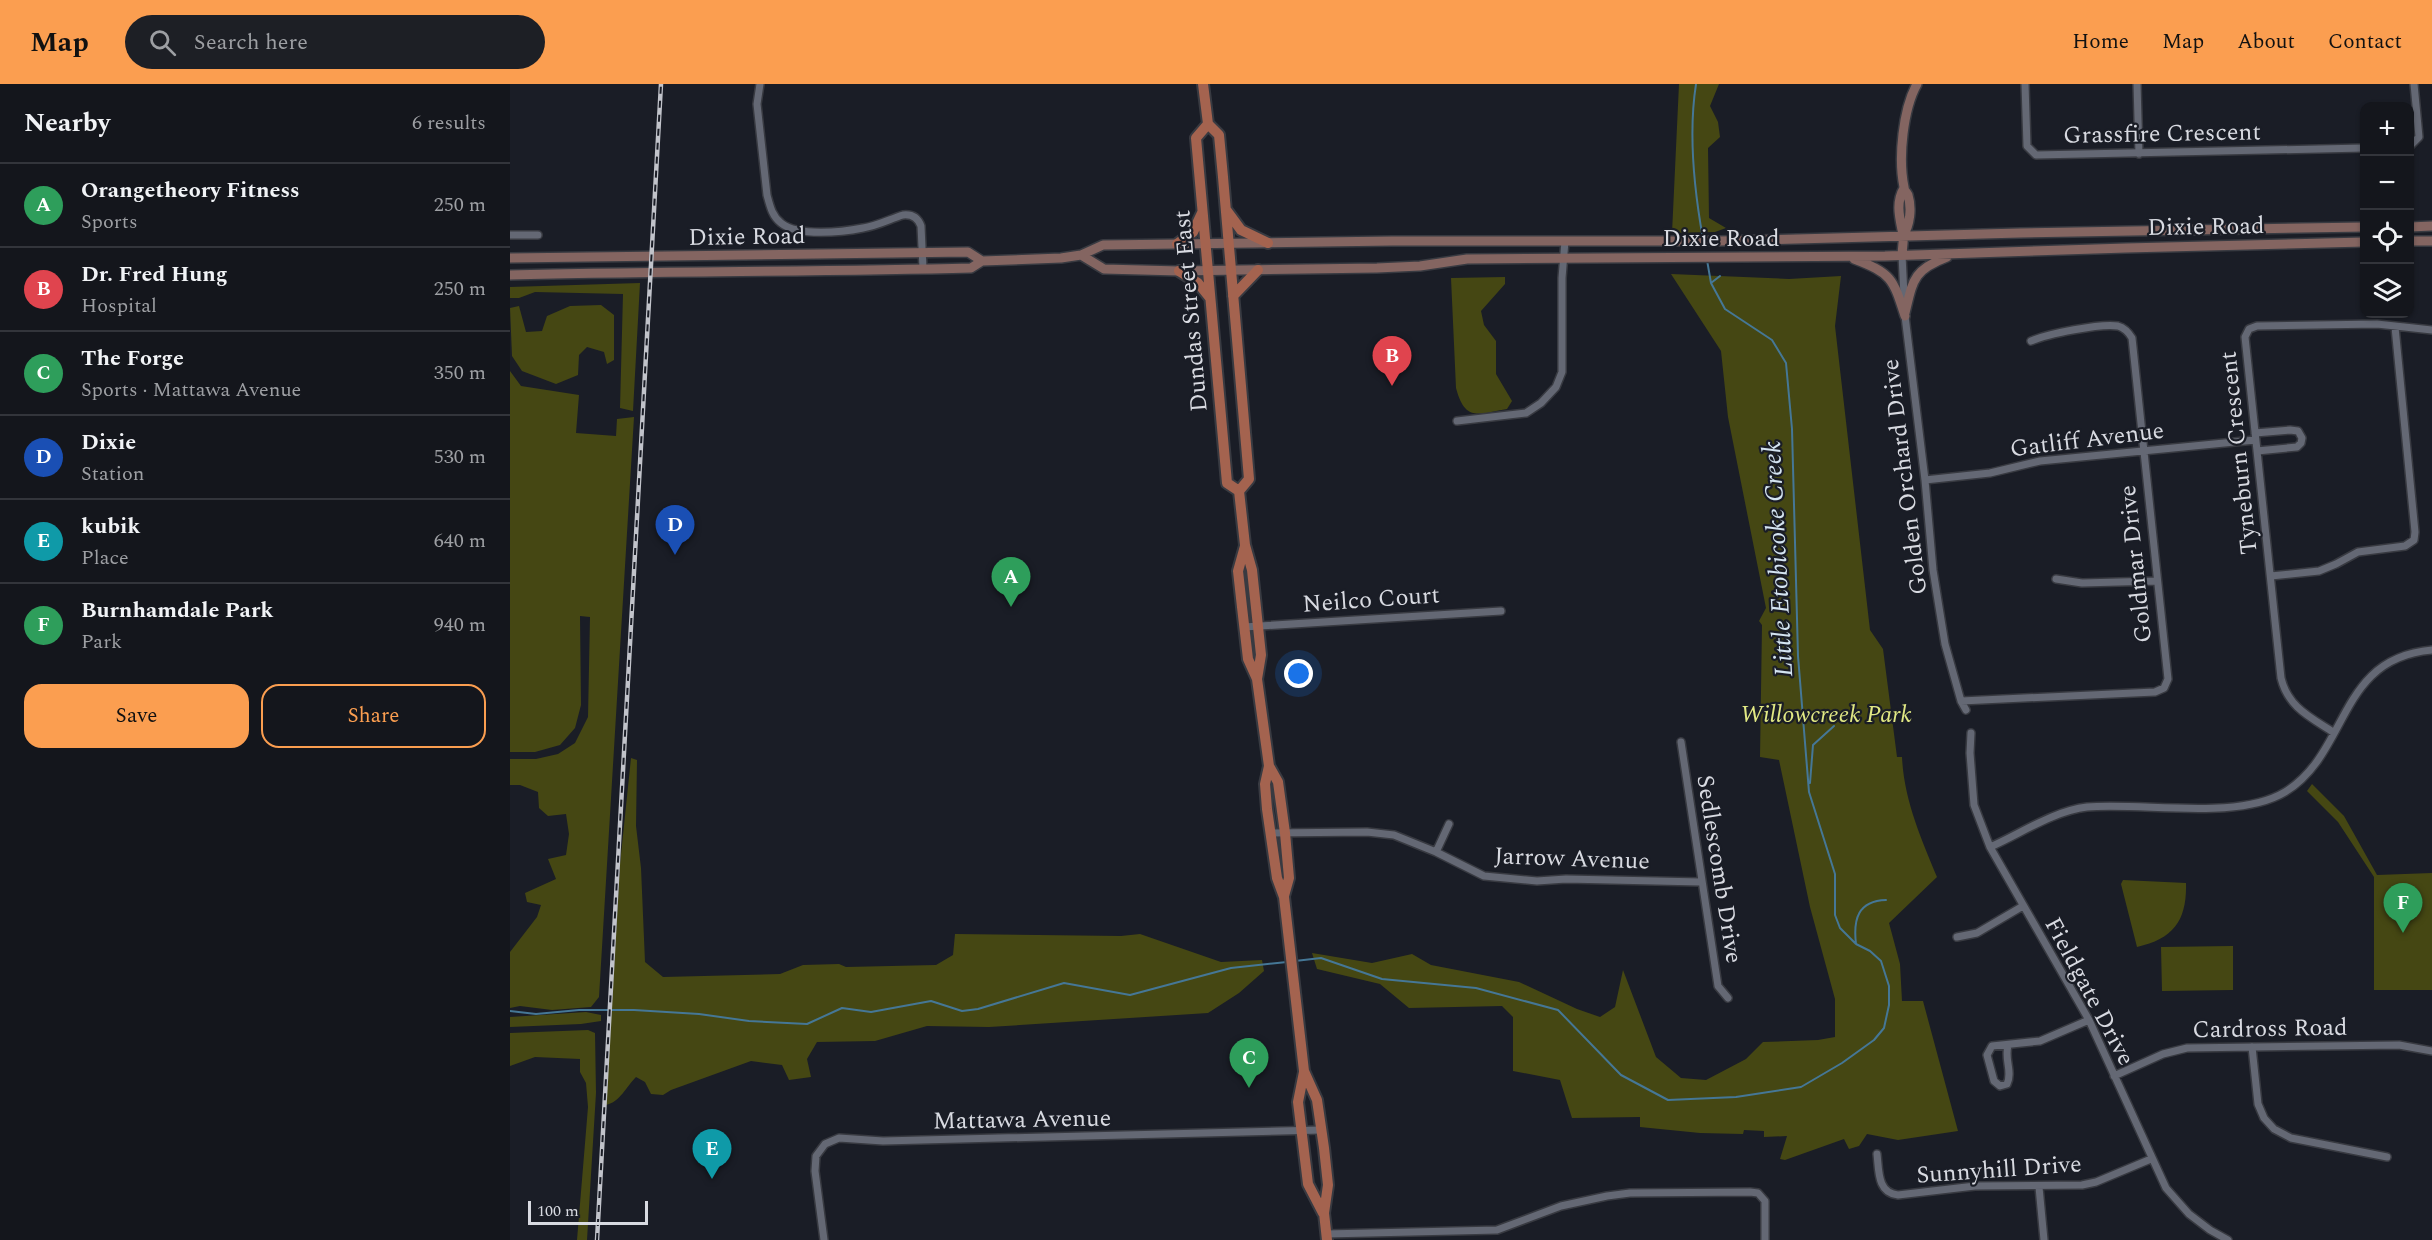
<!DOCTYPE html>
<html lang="en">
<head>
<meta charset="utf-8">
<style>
	:root { --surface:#14161c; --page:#1d1f25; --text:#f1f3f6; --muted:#9d9fa3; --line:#33353b; --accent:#fb9e50 }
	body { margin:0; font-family:Spectral,serif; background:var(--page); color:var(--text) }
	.controls { position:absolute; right:18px; top:18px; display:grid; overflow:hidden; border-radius:12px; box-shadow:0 2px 4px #0004 }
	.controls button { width:54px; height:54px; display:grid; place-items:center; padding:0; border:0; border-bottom:2px solid var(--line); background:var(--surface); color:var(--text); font:30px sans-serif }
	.scale { position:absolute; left:18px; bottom:15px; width:120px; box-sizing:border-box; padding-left:6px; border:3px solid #d8dae1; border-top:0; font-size:16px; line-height:21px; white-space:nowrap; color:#d8dae1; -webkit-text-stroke:4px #1a1d26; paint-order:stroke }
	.you { position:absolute; left:789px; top:590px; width:21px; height:21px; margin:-15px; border:4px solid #fff; border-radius:50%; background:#1a73e8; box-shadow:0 0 0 9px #1a73e833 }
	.badge { display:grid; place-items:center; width:39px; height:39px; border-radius:50%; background:var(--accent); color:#fff; font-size:20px; font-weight:700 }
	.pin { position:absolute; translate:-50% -50px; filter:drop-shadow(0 2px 3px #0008) }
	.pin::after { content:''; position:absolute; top:32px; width:21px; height:18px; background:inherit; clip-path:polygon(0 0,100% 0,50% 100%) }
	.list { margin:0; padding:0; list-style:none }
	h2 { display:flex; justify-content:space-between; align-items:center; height:78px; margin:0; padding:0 24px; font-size:26px }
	h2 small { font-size:20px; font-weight:400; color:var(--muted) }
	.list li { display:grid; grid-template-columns:39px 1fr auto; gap:18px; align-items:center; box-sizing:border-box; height:84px; padding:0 24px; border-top:2px solid var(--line) }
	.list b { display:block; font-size:22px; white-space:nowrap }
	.list p { margin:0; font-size:20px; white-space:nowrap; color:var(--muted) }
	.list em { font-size:20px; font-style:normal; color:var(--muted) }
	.actions { display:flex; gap:12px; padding:18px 24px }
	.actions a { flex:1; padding:14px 0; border:2px solid var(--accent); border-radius:18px; text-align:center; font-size:21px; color:var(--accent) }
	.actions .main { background:var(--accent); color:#111 }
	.icon { flex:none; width:33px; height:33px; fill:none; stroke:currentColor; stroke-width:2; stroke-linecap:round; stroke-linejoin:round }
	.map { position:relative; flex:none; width:1922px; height:1156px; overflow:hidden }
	header { display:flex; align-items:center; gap:36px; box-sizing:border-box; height:84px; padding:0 30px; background:var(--accent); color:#111 }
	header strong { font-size:28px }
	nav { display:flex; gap:33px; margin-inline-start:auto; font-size:21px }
	.search { width:420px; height:54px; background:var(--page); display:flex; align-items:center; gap:15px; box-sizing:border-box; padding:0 21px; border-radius:33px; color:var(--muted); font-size:22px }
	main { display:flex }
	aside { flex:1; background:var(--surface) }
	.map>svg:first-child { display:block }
</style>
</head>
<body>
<header>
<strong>Map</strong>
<div class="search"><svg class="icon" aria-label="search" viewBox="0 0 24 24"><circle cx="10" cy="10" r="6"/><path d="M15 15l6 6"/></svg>Search here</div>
<nav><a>Home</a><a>Map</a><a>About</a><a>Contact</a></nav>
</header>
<main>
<aside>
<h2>Nearby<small>6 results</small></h2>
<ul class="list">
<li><span class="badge" style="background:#2e9e5b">A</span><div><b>Orangetheory Fitness</b><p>Sports</p></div><em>250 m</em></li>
<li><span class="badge" style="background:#e0444e">B</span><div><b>Dr. Fred Hung</b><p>Hospital</p></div><em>250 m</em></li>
<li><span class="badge" style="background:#2e9e5b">C</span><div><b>The Forge</b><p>Sports · Mattawa Avenue</p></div><em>350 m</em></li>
<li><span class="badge" style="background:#1a4fb4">D</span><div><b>Dixie</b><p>Station</p></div><em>530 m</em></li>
<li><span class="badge" style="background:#0f9aa8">E</span><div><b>kubik</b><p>Place</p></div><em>640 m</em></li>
<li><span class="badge" style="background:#2e9e5b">F</span><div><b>Burnhamdale Park</b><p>Park</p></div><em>940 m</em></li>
</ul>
<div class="actions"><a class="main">Save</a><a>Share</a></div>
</aside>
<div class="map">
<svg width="1922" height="1156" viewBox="0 0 1922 1156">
	<rect width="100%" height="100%" fill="#1a1d26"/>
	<path fill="#454713" d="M1169 0H1209L1200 22 1208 38 1210 53 1198 64 1199 134 1216 144 1205 148 1162 149Z
		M1161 190 1279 195 1331 192 1325 242 1360 546 1373 565 1387 673H1392C1394 716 1411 754 1427 793L1379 839 1390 880 1392 917H1413L1448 1047 1388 1056 1357 1050 1349 1062 1339 1065 1334 1055 1275 1076 1270 1075 1277 1052 1254 1053V1047L1234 1046 1233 1050 1190 1049 1130 1043V1033L1062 1034 1050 996 1003 987V933L992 922 899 924 870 900 807 885 802 869 862 879 902 870 921 881 1009 898 1067 925 1090 933 1105 923 1113 886 1146 973 1171 994 1196 996 1236 975 1253 958 1308 956 1325 953V915L1300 823 1269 676 1250 673 1252 541 1249 537 1256 524 1218 333 1211 267Z
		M995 193V200L971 227 974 241 986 257V290L1002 317 997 325C968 330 955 338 946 304L941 194Z
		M130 199 123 327 110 324 113 210 25 208 9 214H0V203Z
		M91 221 104 231V276L97 280 94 268 77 263 69 271 68 291 46 300 12 287 2 272 0 224 9 222 16 248 32 247 37 232 60 222Z
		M0 287 11 302 69 311 66 349 106 352 107 335 124 333 89 913 81 923 42 926 10 922 0 924V868L27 833 31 821 17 818 15 809 46 795 38 775 56 771 59 750 56 730 38 732 29 724 28 708 10 701H0V675H26L48 670 65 659 78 633 80 533 70 532 71 621 65 644 50 661 25 668H0Z
		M121 674 127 676 126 742 131 784 135 878 153 893 270 890 293 881 329 880 336 883 426 881 443 871 445 850 611 852 630 850 711 878 752 876 754 887 729 909 698 929 479 943 417 942 365 957 307 958 297 975 301 993 279 996 272 981 241 977 161 1006 153 1011 141 1010 135 998 126 993C116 1003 110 1018 96 1021L110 780Z
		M1802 700 1834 732 1867 791 1922 789V906H1864V793L1828 738 1797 707Z
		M1613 796 1676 799C1677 836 1664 855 1627 863L1611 800Z
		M1723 862V906L1652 907 1651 863Z
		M76 928 91 931V937L71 940 0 943V933Z
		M78 946 85 949 86 1009 77 1156H67L78 1023 76 999 70 988V975L25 973 0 982V949Z"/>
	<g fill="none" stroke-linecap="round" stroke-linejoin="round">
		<path stroke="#457796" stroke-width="2" d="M1186 0C1178 51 1184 105 1193 155
			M1201 199 1210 192
			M1300 699 1303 661 1324 642
			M1346 860C1343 835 1348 817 1376 816
			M785 877 811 874 872 895 966 904 1048 926 1111 991 1158 1016 1226 1013 1291 1003 1332 979 1364 956 1374 944 1379 921V902L1371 877 1360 867 1346 860 1330 844 1325 831V790L1299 708 1288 572 1282 345 1276 279 1262 256 1215 225 1201 199 1197 176
			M0 927 26 930 69 926H124L189 930 239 937 297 940 332 924 361 928 421 917 452 927 468 925 554 899 620 911 721 884 777 878"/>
		<defs>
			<path id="street" d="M250 0 247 20 257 111C260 122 262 132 271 139 288 153 333 148 353 144 367 142 380 135 393 131 402 130 408 134 411 142L413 185
				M1515 0 1517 62 1526 71 1854 64
				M1627 0 1629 70
				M1900 62 1909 53 1904 0
				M0 151H28
				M1392 171 1395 232 1415 396 1423 486 1435 560 1451 617 1456 626
				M947 337 1016 329 1031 319 1046 303 1052 288V194L1055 157
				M1745 349 1780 346 1788 347 1792 354 1791 359 1787 363 1747 367
				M1415 396 1480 389 1530 377 1745 356
				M1761 492 1809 487 1826 480 1848 468 1895 462 1904 456 1905 448 1885 243
				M1546 495 1572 499 1646 497
				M734 543 991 527
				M1451 617 1645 608 1654 604 1658 595 1622 254C1619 249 1615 244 1608 242 1591 239 1537 250 1521 257
				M1823 648C1800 633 1778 623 1771 594L1735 253 1739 245 1747 242 1867 240 1922 246
				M1461 649 1460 669 1464 721 1480 763 1579 936 1656 1104 1679 1130 1700 1146 1718 1156
				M1171 658 1208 902 1218 914
				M760 749 857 748 884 751 926 768 974 792 1027 797 1056 795 1191 798
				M1480 763C1510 750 1543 727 1577 723 1633 718 1727 737 1775 708 1840 668 1827 574 1922 566
				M926 768 939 740
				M1447 853 1467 849 1513 822
				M1498 962C1494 975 1503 988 1497 1000L1490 1002 1484 997 1477 971 1482 962 1530 957 1579 936
				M1742 963 1748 1020 1754 1034 1764 1045 1781 1054 1877 1073
				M1604 992 1653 970 1677 964 1889 961 1922 967
				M1367 1070C1369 1086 1367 1109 1388 1111L1465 1102 1572 1101 1586 1098 1641 1075
				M1529 1103 1534 1156
				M816 1150 987 1146 1051 1122 1097 1112 1120 1109 1240 1108 1248 1109 1255 1117V1156
				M314 1156 305 1087 306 1072 315 1060 329 1054 373 1057 811 1046"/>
			<path id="secondary" d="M1900 143 1922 142
				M1393 152C1400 141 1402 124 1398 111 1395 105 1395 109 1394 103 1388 74 1393 25 1407 0
				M1900 157H1922
				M571 171 594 185 669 187 867 184 910 182 957 175 1375 172 1616 164 1854 158
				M1392 171C1392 165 1394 158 1393 151 1390 135 1385 119 1394 104
				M0 174 458 168 472 177
				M1344 175C1381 189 1383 194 1395 232
				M0 191C154 187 308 188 461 184L472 177 551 174 571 171 593 161 882 157H1210L1510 149 1854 143
				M1395 229C1403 196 1403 186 1437 173"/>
			<path id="primary" d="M693 0 698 40 709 51 713 93 739 395 729 407 735 461 742 486 751 571 747 595 759 682 755 700 757 725 767 794 774 813 794 987 807 1016 814 1064 818 1101 814 1129 817 1156
				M698 40 686 54 717 399 729 407
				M717 127 731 146 758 159
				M667 160 683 148 692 129
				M669 187 688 199 700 214
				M723 212 748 186
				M735 462 728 487 732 523 738 575 747 595
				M759 682 768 698 775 749 779 794 774 812
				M794 988 788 1018 798 1100 813 1129"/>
		</defs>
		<use href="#street" stroke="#383a41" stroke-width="10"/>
		<use href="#secondary" stroke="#383a41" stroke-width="12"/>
		<use href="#primary" stroke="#383a41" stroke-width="14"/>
		<use href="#street" stroke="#646874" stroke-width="7"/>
		<use href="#secondary" stroke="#846561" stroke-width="9"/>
		<use href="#primary" stroke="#a4634f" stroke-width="10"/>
		<defs>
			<path id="rail" d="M87 1156 151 0"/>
		</defs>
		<use href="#rail" stroke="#c1c3ca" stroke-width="4.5"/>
		<use href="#rail" stroke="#1a1d26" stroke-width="2" stroke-dasharray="7" stroke-linecap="butt"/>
	</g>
	<g text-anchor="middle" stroke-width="4.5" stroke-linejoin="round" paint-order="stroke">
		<g font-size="24" fill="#d8dae1" stroke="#1a1d26">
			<text transform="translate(1652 49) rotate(-1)" y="8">Grassfire Crescent</text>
			<text transform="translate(1696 142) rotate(-1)" y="8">Dixie Road</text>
			<text transform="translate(237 152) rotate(-1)" y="8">Dixie Road</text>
			<text x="1211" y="162">Dixie Road</text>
			<text transform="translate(680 227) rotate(-95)" y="8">Dundas Street East</text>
			<text transform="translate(1577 355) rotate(-7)" y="8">Gatliff Avenue</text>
			<text transform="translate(1728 369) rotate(-96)" y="8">Tyneburn Crescent</text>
			<text transform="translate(1394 393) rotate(-97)" y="8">Golden Orchard Drive</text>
			<text transform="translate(1625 480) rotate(-96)" y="8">Goldmar Drive</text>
			<text transform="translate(861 515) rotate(-4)" y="8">Neilco Court</text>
			<text transform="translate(1062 774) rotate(2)" y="8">Jarrow Avenue</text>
			<text transform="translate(1210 785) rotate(81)" y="8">Sedlescomb Drive</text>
			<text transform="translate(1580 907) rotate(62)" y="8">Fieldgate Drive</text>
			<text transform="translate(1760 944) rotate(-1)" y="8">Cardross Road</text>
			<text transform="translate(512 1035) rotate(-1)" y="8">Mattawa Avenue</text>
			<text transform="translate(1489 1085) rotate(-4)" y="8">Sunnyhill Drive</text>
		</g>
		<g font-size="24" font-style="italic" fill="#e1e884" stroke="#1a1d26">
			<text x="1316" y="638">Willowcreek Park</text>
		</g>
		<g font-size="26" font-style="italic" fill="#d4e4f1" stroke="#1a1d26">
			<text transform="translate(1267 475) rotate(-93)" y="9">Little Etobicoke Creek</text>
		</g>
	</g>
</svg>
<div class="controls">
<button>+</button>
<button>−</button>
<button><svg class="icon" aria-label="locate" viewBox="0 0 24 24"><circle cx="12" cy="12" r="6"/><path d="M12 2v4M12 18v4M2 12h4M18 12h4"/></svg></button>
<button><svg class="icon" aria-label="layers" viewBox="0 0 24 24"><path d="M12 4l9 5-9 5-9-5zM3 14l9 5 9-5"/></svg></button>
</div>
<div class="scale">100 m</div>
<div class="you"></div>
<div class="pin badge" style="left:501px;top:523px;background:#2e9e5b">A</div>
<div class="pin badge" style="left:882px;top:302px;background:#e0444e">B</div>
<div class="pin badge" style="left:739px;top:1004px;background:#2e9e5b">C</div>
<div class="pin badge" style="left:165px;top:471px;background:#1a4fb4">D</div>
<div class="pin badge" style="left:202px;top:1095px;background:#0f9aa8">E</div>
<div class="pin badge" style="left:1893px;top:849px;background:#2e9e5b">F</div>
</div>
</main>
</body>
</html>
